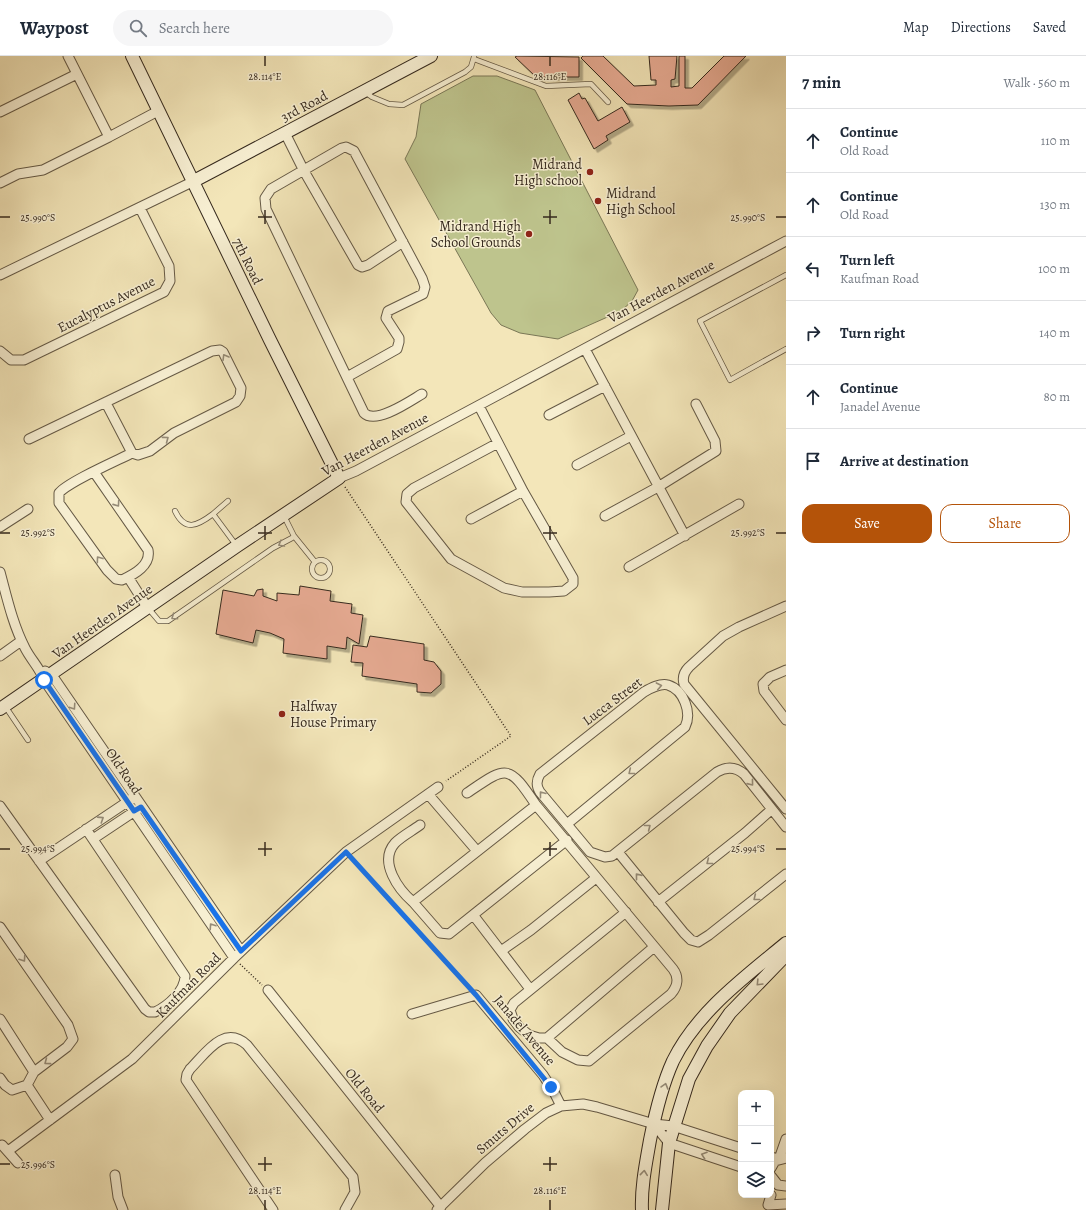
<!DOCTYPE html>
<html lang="en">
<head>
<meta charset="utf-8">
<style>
	:root { --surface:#fff; --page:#f6f6f7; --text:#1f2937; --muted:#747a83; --line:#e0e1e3; --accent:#b45309 }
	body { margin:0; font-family:Alegreya,serif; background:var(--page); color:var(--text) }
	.controls { position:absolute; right:12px; bottom:12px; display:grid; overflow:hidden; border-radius:8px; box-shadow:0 4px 16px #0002 }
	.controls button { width:36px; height:36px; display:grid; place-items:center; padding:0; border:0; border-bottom:1px solid var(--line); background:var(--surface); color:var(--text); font:20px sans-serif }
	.stop { position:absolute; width:12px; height:12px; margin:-9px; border:3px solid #1a73e8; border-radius:50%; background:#fff }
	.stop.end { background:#1a73e8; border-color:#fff; box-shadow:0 1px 4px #0008 }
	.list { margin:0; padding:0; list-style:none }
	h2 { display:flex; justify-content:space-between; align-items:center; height:52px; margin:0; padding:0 16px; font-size:17px }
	h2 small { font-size:13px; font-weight:400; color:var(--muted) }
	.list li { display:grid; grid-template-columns:26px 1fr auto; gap:12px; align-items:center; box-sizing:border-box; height:64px; padding:0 16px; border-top:1px solid var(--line) }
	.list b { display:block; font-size:15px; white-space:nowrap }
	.list p { margin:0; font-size:13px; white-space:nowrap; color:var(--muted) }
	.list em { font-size:13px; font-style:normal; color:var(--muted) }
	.actions { display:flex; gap:8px; padding:12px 16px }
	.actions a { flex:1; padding:9px 0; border:1px solid var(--accent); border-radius:12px; text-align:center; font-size:14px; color:var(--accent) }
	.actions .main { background:var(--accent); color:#fff }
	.icon { flex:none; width:22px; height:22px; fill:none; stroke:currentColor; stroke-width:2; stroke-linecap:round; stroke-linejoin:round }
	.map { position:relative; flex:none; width:786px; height:1154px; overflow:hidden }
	header { display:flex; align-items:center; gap:24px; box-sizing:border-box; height:56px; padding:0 20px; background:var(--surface); border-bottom:1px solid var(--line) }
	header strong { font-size:19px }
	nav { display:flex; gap:22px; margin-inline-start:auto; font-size:14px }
	.search { width:280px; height:36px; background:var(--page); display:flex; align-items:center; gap:10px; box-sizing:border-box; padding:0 14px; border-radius:22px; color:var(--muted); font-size:15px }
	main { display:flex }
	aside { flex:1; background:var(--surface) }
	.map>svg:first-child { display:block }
</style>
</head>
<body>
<header>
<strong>Waypost</strong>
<div class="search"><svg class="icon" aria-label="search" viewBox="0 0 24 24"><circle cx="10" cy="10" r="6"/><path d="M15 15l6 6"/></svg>Search here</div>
<nav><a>Map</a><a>Directions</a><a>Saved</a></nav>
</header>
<main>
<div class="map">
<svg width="786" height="1154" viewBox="0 0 786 1154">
	<defs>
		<filter id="shadow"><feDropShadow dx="3.5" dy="3.5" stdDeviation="0" flood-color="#0004"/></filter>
	</defs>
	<rect width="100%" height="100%" fill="#f3e6b9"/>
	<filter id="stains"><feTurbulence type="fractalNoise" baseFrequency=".005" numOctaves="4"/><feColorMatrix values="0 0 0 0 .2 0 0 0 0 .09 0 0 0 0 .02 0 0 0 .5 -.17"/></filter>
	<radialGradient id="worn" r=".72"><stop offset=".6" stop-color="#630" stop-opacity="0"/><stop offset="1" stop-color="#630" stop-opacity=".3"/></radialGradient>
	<path fill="#bec48d" stroke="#7a7756" d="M473 20H497L535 34 638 234 632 245 621 255 558 283 520 277 501 269 491 257 405 103 416 81 421 48Z"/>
	<path fill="#e7ab93" stroke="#362a1e" filter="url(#shadow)" d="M517 0 579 1V21H536L515 1Z
		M583 0H603L634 30 656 29V24H651L649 0H677L675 23 671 24V31L679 30V0H685V32H692L724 0H746L698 49 669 50 627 48 581 2Z
		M579 37 582 43 585 42 598 65 622 51 630 66 606 80 608 84 594 93 568 44Z
		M300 530 331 535 330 545 352 548 351 557 363 559 359 588 347 581 346 593 327 590V603L283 597 284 583 270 577 256 574 253 587 216 578 223 534 254 540 257 534 263 533V540L277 545V537L299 539Z
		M370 580 424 588V604L434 606 441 615V628L431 637 417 636V628L362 620 363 607 351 606 353 589 367 591Z"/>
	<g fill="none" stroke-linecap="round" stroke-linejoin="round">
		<defs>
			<path id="lane" d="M474 3 546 30 591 28 608 46
				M365 36 372 41 389 48 403 49 465 16 471 11 474 1
				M786 219 700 265 730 324 786 293
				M228 445 213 458 236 489
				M175 455C185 476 197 470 213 458
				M294 480 315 506
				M312 513a9 9 0 1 1 18 0a9 9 0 1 1-18 0Z
				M148 552 159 565H168L273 492 292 482 294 480 284 460
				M5 650 28 684"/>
			<path id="street" d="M0 56 77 18
				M285 77 304 115 358 209 362 211 368 209 403 186
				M109 81 158 55
				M0 127 18 118 43 114 109 81 68 0
				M0 219 192 126
				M585 293 685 480
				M0 295 11 304H24L164 236 170 225 169 210 140 152
				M347 321 397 293 399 286V282L386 262 388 255 423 238 425 231 422 222 354 95 346 91 342 92 271 133 265 142 266 153 364 357C376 369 410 345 422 338
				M106 347 132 397
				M479 350 523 435 573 522V528L564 535 549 536H522L504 532 451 503 406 446 407 438 414 432 498 387
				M549 359 605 330
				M29 383 212 295 220 294 223 296 241 332 240 340 236 346 174 377 150 395 138 399 132 397C116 405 68 426 59 437V447L107 514 116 523 122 524C135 518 151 509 148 494L94 416
				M577 409 631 380
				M339 422 356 415 786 185
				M605 460 658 431 716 395 715 385 696 348
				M471 463 523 435
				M0 471 28 453
				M629 511 739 448
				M0 516C7 542 13 569 25 592 31 604 40 612 44 624L234 902
				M128 521 147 551
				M786 550 739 571 723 580 689 611C684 616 682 621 684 628L786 753
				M0 600 21 585
				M786 614 770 621 763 628 764 635 786 664
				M45 615 52 619 241 895
				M428 738 477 795
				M536 749 673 913C679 921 678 930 671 938L589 1005 578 1004 562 996 547 982H539L529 979 519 971 513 963 510 954 514 947 626 856
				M0 750 145 953 149 956H155C168 950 185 935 185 920L86 773
				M567 768 685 671C692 657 684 634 668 629 660 627 651 632 644 636L540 718C536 725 536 730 540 736L590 796 605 801 612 800 717 716C727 710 736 711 744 718L786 771
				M420 769C412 775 402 780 395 787 378 806 399 834 413 846L536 749C508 707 507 710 467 737
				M93 783 138 753
				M618 796 684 877 691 884 698 886 709 879 786 818
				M39 805 133 742
				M413 846 440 877 449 878 567 784
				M658 846 745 777 771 754
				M474 860 530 933
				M0 871 68 969 73 983 67 991 34 1016 27 1029 12 1034 5 1029 0 1022
				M501 895 531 874 596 822
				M268 934 441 1151
				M412 958 476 939 543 1019 554 1036 561 1050
				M0 963 34 1016
				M547 982 654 891
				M27 1029 50 1064
				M654 1068 669 1087 741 1111
				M2 1089 18 1107
				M8 1095 132 1003 234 902 346 796 438 731
				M771 1101 779 1103 786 1083
				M771 1112 775 1105 786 1102
				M115 1119 118 1141 123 1154
				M771 1120 778 1129 786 1130
				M771 1139 768 1149 786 1148
				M273 1154 186 1024 187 1018 190 1013C206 997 224 968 247 989L353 1121 355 1136 345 1154
				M437 1154 485 1107 525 1073 546 1057 561 1050 583 1048 597 1051 654 1068 673 1070 741 1092"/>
			<path id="secondary" d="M192 126 431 0
				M0 653 237 490 339 422 270 284 132 0
				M642 1154C641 1131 646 1107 650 1084 655 1059 662 1029 673 1005 697 956 745 921 786 887
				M662 1154 669 1087 689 1023 707 990 730 957 786 899"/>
		</defs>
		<use href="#lane" stroke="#655945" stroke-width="6"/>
		<use href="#street" stroke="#655945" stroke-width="11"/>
		<use href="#secondary" stroke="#362a1e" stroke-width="14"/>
		<path stroke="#362a1e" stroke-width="1.5" stroke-dasharray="1 2" stroke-linecap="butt" d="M345 431 511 680 446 725
			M352 803 470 932
			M240 908 262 929"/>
		<use href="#lane" stroke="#f7efd2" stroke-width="4.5"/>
		<use href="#street" stroke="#f7efd2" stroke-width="9"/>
		<use href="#secondary" stroke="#f7efd2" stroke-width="12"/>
	</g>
	<defs><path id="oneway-chevron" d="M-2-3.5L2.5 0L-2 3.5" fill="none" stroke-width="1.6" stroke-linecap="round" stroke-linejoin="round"/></defs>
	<g stroke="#968c78">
		<use href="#oneway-chevron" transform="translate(225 301) rotate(-121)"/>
		<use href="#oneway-chevron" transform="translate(166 383) rotate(-37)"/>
		<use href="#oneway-chevron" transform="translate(117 448) rotate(55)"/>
		<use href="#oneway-chevron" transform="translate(281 488) rotate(150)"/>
		<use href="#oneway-chevron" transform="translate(99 503) rotate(-126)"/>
		<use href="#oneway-chevron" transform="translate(174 561) rotate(145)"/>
		<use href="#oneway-chevron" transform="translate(659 630) rotate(-11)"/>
		<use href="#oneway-chevron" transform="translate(73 651) rotate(56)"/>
		<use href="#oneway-chevron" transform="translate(631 716) rotate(141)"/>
		<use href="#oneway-chevron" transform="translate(751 727) rotate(51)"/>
		<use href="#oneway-chevron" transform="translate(542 738) rotate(-128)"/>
		<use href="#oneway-chevron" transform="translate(101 763) rotate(-33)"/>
		<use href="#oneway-chevron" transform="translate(648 771) rotate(-38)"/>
		<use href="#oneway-chevron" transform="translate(709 806) rotate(142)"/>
		<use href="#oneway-chevron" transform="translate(638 820) rotate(-129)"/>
		<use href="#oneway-chevron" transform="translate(756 842) rotate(141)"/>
		<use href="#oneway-chevron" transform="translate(212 870) rotate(-124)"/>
		<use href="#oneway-chevron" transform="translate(23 903) rotate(56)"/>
		<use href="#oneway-chevron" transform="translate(759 927) rotate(134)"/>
		<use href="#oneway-chevron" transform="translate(47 1006) rotate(143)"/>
		<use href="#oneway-chevron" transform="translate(665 1030) rotate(-74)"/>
		<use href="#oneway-chevron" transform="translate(704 1099) rotate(-161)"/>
		<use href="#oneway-chevron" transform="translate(644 1117) rotate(-84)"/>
	</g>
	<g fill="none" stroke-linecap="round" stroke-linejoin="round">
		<path stroke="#1a73e8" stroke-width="5" d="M44 624 134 755 141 751 241 895 346 796 476 939 551 1031"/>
	</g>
	<path fill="none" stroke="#362a1e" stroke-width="1.5" d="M265 0V10M550 0V10M265 154V168M550 154V168M0 161H10M258 161H272M543 161H557M776 161H786M265 470V484M550 470V484M0 477H10M258 477H272M543 477H557M776 477H786M265 786V800M550 786V800M0 793H10M258 793H272M543 793H557M776 793H786M265 1101V1115M550 1101V1115M0 1108H10M258 1108H272M543 1108H557M265 1144V1154M550 1144V1154"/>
	<g fill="#8f2418" stroke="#f7efd2" stroke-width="1.5">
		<circle cx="590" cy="116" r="4"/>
		<circle cx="598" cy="145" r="4"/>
		<circle cx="529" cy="178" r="4"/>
		<circle cx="282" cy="658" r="4"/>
	</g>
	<g text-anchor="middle" stroke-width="3" stroke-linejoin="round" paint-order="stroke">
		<g font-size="14" fill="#362a1e" stroke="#f7efd2">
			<text transform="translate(304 50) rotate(-28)" y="5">3rd Road</text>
			<text transform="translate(248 205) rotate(64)" y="5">7th Road</text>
			<text transform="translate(661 235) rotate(-28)" y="5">Van Heerden Avenue</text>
			<text transform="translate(106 248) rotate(-27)" y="5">Eucalyptus Avenue</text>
			<text transform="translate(375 388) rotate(-28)" y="5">Van Heerden Avenue</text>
			<text transform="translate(102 565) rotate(-35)" y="5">Van Heerden Avenue</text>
			<text transform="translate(612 645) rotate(-37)" y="5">Lucca Street</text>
			<text transform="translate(124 715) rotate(56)" y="5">Old Road</text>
			<text transform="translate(188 929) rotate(-45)" y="5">Kaufman Road</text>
			<text transform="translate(525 974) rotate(50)" y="5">Janadel Avenue</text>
			<text transform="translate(365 1034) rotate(51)" y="5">Old Road</text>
			<text transform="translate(505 1072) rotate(-40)" y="5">Smuts Drive</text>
		</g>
		<g font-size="14" fill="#362a1e" stroke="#f7efd2" text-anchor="end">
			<text x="582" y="113">Midrand<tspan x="582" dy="16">High school</tspan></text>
			<text x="606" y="142" text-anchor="start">Midrand<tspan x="606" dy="16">High School</tspan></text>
			<text x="521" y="175">Midrand High<tspan x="521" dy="16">School Grounds</tspan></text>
			<text x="290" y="655" text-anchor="start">Halfway<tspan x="290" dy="16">House Primary</tspan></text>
		</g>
	</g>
	<g font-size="10" text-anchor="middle" fill="#362a1e" stroke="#f7efd2" stroke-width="3" stroke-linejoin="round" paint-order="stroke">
		<text x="265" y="24">28.114°E</text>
		<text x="550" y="24">28.116°E</text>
		<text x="38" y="165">25.990°S</text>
		<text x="748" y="165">25.990°S</text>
		<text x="38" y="480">25.992°S</text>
		<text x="748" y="480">25.992°S</text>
		<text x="38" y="796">25.994°S</text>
		<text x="748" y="796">25.994°S</text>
		<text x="38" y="1112">25.996°S</text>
		<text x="265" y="1138">28.114°E</text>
		<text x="550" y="1138">28.116°E</text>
	</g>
	<rect width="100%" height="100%" filter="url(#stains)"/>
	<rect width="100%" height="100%" fill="url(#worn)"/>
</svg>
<div class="controls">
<button>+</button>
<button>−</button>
<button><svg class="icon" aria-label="layers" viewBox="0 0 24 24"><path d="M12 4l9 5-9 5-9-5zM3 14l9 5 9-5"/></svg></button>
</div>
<div class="stop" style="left:44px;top:624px"></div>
<div class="stop end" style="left:551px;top:1031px"></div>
</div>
<aside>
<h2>7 min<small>Walk · 560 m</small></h2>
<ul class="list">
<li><svg class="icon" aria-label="ahead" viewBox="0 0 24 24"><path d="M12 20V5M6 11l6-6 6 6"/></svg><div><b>Continue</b><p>Old Road</p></div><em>110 m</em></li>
<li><svg class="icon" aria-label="ahead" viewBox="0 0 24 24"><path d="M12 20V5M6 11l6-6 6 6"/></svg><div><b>Continue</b><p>Old Road</p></div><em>130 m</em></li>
<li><svg class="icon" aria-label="left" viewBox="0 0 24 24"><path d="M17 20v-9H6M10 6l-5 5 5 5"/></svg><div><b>Turn left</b><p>Kaufman Road</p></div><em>100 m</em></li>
<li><svg class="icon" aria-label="right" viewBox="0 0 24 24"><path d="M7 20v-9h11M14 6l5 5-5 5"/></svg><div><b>Turn right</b></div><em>140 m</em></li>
<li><svg class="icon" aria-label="ahead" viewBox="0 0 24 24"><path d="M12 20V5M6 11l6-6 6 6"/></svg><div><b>Continue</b><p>Janadel Avenue</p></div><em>80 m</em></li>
<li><svg class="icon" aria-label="arrive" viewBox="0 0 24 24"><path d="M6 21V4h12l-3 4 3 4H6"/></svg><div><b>Arrive at destination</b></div></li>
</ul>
<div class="actions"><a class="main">Save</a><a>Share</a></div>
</aside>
</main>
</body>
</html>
